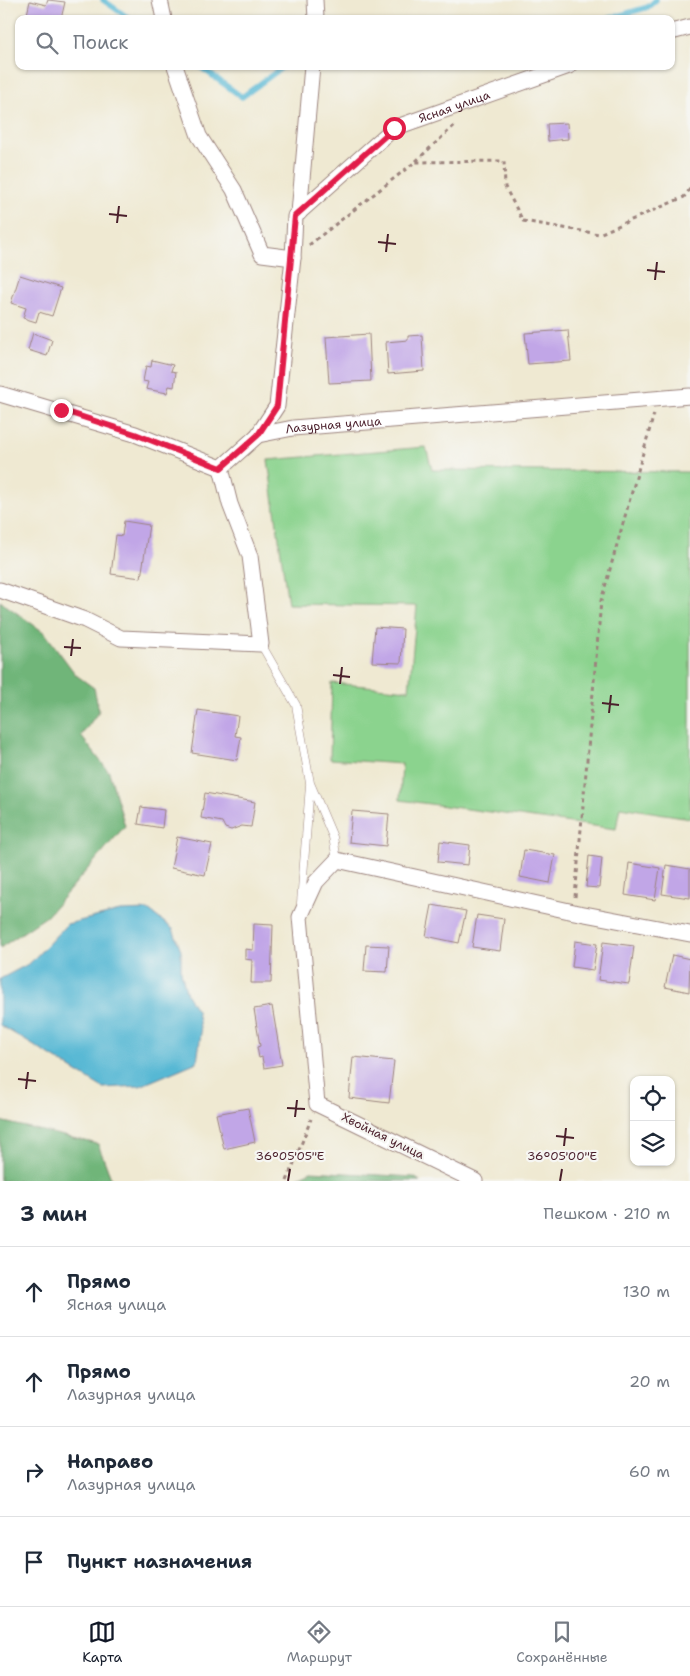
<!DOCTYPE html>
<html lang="ru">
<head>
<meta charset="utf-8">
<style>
	:root { --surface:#fff; --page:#f2f2f3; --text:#1f2937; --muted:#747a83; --line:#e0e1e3; --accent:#111827 }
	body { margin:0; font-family:"Shantell Sans",sans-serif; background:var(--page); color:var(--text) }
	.controls { position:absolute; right:15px; bottom:15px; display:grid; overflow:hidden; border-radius:10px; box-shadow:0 1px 4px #0004 }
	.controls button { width:45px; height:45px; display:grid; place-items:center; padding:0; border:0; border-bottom:1px solid var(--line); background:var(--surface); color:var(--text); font:25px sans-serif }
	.stop { position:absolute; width:15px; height:15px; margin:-11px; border:4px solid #e11d48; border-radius:50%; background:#fff }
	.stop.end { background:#e11d48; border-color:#fff; box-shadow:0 1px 5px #0008 }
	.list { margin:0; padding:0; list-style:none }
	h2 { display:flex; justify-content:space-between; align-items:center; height:65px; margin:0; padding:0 20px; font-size:21px }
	h2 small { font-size:16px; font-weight:400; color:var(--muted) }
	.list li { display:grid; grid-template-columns:32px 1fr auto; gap:15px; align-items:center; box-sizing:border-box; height:90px; padding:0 20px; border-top:1px solid var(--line) }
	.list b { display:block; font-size:19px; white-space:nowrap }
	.list p { margin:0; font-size:16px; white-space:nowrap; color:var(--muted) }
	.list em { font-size:16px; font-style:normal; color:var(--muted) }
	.icon { flex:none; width:28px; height:28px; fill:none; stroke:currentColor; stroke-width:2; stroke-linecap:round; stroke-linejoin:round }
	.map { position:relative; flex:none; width:690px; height:1181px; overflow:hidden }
	.search { position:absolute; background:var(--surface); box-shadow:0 1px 4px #0004; left:15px; right:15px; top:15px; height:55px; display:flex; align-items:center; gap:12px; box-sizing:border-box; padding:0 18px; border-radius:10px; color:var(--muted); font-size:19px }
	.sheet { height:425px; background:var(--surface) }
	nav { display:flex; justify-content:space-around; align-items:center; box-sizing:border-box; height:70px; border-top:1px solid var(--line); background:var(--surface); font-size:14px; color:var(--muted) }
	nav a { display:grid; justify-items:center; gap:2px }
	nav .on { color:var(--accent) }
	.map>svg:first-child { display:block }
</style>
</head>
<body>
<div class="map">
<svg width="690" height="1181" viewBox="0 0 690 1181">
	<rect width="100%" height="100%" fill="#f6f6f2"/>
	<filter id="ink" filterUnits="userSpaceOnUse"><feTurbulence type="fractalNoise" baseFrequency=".02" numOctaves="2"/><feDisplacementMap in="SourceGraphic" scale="10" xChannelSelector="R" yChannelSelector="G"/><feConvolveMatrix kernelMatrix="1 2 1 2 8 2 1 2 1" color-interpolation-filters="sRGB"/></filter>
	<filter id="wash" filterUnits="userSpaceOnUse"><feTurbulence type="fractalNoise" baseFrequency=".0096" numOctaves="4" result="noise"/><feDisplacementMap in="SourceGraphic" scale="20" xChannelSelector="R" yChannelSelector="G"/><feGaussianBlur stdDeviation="1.12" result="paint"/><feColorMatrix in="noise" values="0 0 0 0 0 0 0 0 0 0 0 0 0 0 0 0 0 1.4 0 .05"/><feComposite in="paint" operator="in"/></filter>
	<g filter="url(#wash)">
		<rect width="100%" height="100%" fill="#efe9d2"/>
		<path fill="#8bd38e" stroke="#6a795c" d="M426 447 432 470 690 472V818L620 807 616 829 400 800 402 764 330 759 332 683 409 690 417 606 288 604 268 460Z"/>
		<path fill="#70b579" stroke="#5d6a52" d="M0 601 45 633 76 675 94 688 99 711 81 736 109 772 125 826 47 916 0 948Z
			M0 1121 98 1144 112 1181H0Z
			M311 1171 414 1177 420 1181H289Z"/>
		<path fill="#56b8d4" stroke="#506c80" d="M148 910 173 929 181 950V972L187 995 197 1011 201 1033 197 1062 140 1086 103 1088 0 1025V979L30 963 67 924 120 911Z"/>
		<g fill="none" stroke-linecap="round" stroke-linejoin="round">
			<path stroke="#56b8d4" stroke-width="5.5" d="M103 0 130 19
				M608 19 648 7 656 0
				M199 66 242 97 284 66"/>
		</g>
		<g id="blocks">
			<path fill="#c1a6e7" d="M48 0 65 2 61 19H26L30 1 46 5Z
				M567 123 568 139 548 141 547 124Z
				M20 275 61 288 52 316 39 312 36 322 23 318 26 308 11 303Z
				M568 330 571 361 528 364 525 333Z
				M33 333 52 340 47 356 28 350Z
				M369 334 371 381 329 383 326 337Z
				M422 335 424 371 388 374 386 342 408 340V336Z
				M152 360 173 365 171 371 176 372 174 387 169 386 167 393 146 389 148 382 143 381 146 366 151 367Z
				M124 521 149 525 141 578 111 574 116 535 122 536Z
				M375 627 403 629 401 663 372 662Z
				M198 710 238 716 235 736 241 737 237 760 192 753Z
				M205 793 255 802 251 827 242 826 231 830 225 828 222 822 201 818Z
				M141 807 164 810 162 828 138 824Z
				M352 811 389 814 386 846 349 842Z
				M177 837 212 844 205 875 171 868Z
				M440 841 470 845 468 865 438 862Z
				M524 850 555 855 550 883 520 877Z
				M589 856 602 858 599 888 586 887Z
				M629 863 660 868 655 900 625 895Z
				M666 865 690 869V898L662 894Z
				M432 905 466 911 459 943 426 936Z
				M477 915 504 919 500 951 472 947Z
				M254 924 273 925 271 983H251L252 960 245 959V949L253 950Z
				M575 941 597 944 593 970 572 967Z
				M603 942 634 946 629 984 598 980Z
				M366 945 389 946 387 972 364 971Z
				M672 955 690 959 689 992 665 987Z
				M272 1006 282 1065 264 1068 262 1057 259 1058 257 1047 260 1046 254 1009Z
				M353 1057 394 1061 389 1103 349 1098Z
				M248 1108 255 1142 224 1149 216 1114Z"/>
		</g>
	</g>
	<g filter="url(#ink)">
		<use href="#blocks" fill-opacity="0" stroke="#9c847e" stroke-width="1"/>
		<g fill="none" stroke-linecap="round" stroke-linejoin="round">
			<defs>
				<path id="service" d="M261 644 296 705 310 783 333 837 337 860
					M301 903 310 785"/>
				<g id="minor">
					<path d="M160 0 164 19"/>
					<path d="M315 0 316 19"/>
					<path d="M671 32 690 27"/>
					<path d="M175 66 199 136 234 190 262 254 293 258"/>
					<path d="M299 213 312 66"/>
					<path id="s1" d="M0 394 135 434 221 468 258 435 293 428 690 396"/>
					<path id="s2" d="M258 435 277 406 293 258 295 216 394 128 569 66"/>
					<path d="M0 590 85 620 121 638 261 644 250 556 230 504 221 468"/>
					<path d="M475 1181 317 1104 300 917 316 882 337 860 574 912 690 934"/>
				</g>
			</defs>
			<use href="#service" stroke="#9c847e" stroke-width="9"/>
			<use href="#minor" stroke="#9c847e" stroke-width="17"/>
			<path stroke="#9c847e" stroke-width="3" stroke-dasharray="4 4" stroke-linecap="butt" d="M416 161 455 125
				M309 245 415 162 504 161 505 187 523 221 599 234 684 197 690 189
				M575 897 601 601 654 414
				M287 1181 311 1119"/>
			<use href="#service" stroke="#fff" stroke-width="8"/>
			<use href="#minor" stroke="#fff" stroke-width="15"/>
		</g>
	</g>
	<g fill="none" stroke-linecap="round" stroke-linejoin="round" filter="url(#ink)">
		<path stroke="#e11d48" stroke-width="6" d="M61 410 135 434 221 468 258 435 277 406 295 216 394 128"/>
	</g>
	<path fill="none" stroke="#4a1f2b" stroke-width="2" d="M109 214 127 216M117 223 119 206M378 242 396 244M386 252 388 234M647 270 665 272M655 280 657 262M64 647 81 648M71 656 73 639M333 675 350 677M340 684 342 667M602 703 619 705M609 713 611 695M18 1079 36 1081M26 1089 28 1072M287 1108 305 1109M295 1117 297 1100M556 1136 574 1138M564 1146 566 1128M288 1181 290 1169M560 1181 562 1169"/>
	<g text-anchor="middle" stroke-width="4.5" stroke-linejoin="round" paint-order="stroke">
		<g font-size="12" fill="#4a1f2b" stroke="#f6f6f2">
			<text dy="4" stroke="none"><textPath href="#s2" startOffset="422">Ясная улица</textPath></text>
			<text dy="4" stroke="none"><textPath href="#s1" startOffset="359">Лазурная улица</textPath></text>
			<text transform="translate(383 1136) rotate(26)" y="4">Хвойная улица</text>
		</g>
	</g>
	<g font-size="12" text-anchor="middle" fill="#4a1f2b" stroke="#f6f6f2" stroke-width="4.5" stroke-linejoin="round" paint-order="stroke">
		<text x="290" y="1160">36°05'05"E</text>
		<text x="562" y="1160">36°05'00"E</text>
	</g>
</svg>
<div class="controls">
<button><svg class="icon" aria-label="locate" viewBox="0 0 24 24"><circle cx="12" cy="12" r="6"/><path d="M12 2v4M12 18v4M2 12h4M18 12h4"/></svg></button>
<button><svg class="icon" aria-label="layers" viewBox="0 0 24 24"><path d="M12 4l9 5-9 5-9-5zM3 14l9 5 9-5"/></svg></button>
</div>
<div class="stop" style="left:394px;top:128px"></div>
<div class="stop end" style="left:61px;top:410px"></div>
<div class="search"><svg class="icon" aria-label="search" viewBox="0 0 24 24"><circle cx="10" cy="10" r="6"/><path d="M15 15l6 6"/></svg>Поиск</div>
</div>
<section class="sheet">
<h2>3 мин<small>Пешком · 210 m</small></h2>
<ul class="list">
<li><svg class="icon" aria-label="ahead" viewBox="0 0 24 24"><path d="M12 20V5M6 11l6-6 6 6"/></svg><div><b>Прямо</b><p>Ясная улица</p></div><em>130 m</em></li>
<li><svg class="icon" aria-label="ahead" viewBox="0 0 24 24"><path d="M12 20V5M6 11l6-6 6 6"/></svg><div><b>Прямо</b><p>Лазурная улица</p></div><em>20 m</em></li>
<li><svg class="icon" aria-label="right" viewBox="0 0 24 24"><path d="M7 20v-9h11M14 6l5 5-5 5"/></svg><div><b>Направо</b><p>Лазурная улица</p></div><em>60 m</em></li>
<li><svg class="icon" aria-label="arrive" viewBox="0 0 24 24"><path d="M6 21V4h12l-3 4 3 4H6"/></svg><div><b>Пункт назначения</b></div></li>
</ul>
</section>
<nav>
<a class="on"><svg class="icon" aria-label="map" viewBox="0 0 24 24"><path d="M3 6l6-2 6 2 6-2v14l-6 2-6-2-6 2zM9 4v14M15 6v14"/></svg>Карта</a>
<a><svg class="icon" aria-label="directions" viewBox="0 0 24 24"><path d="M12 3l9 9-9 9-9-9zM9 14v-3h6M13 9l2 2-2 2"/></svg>Маршрут</a>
<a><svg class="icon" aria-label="saved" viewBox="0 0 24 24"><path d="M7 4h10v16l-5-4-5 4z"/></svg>Сохранённые</a>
</nav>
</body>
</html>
